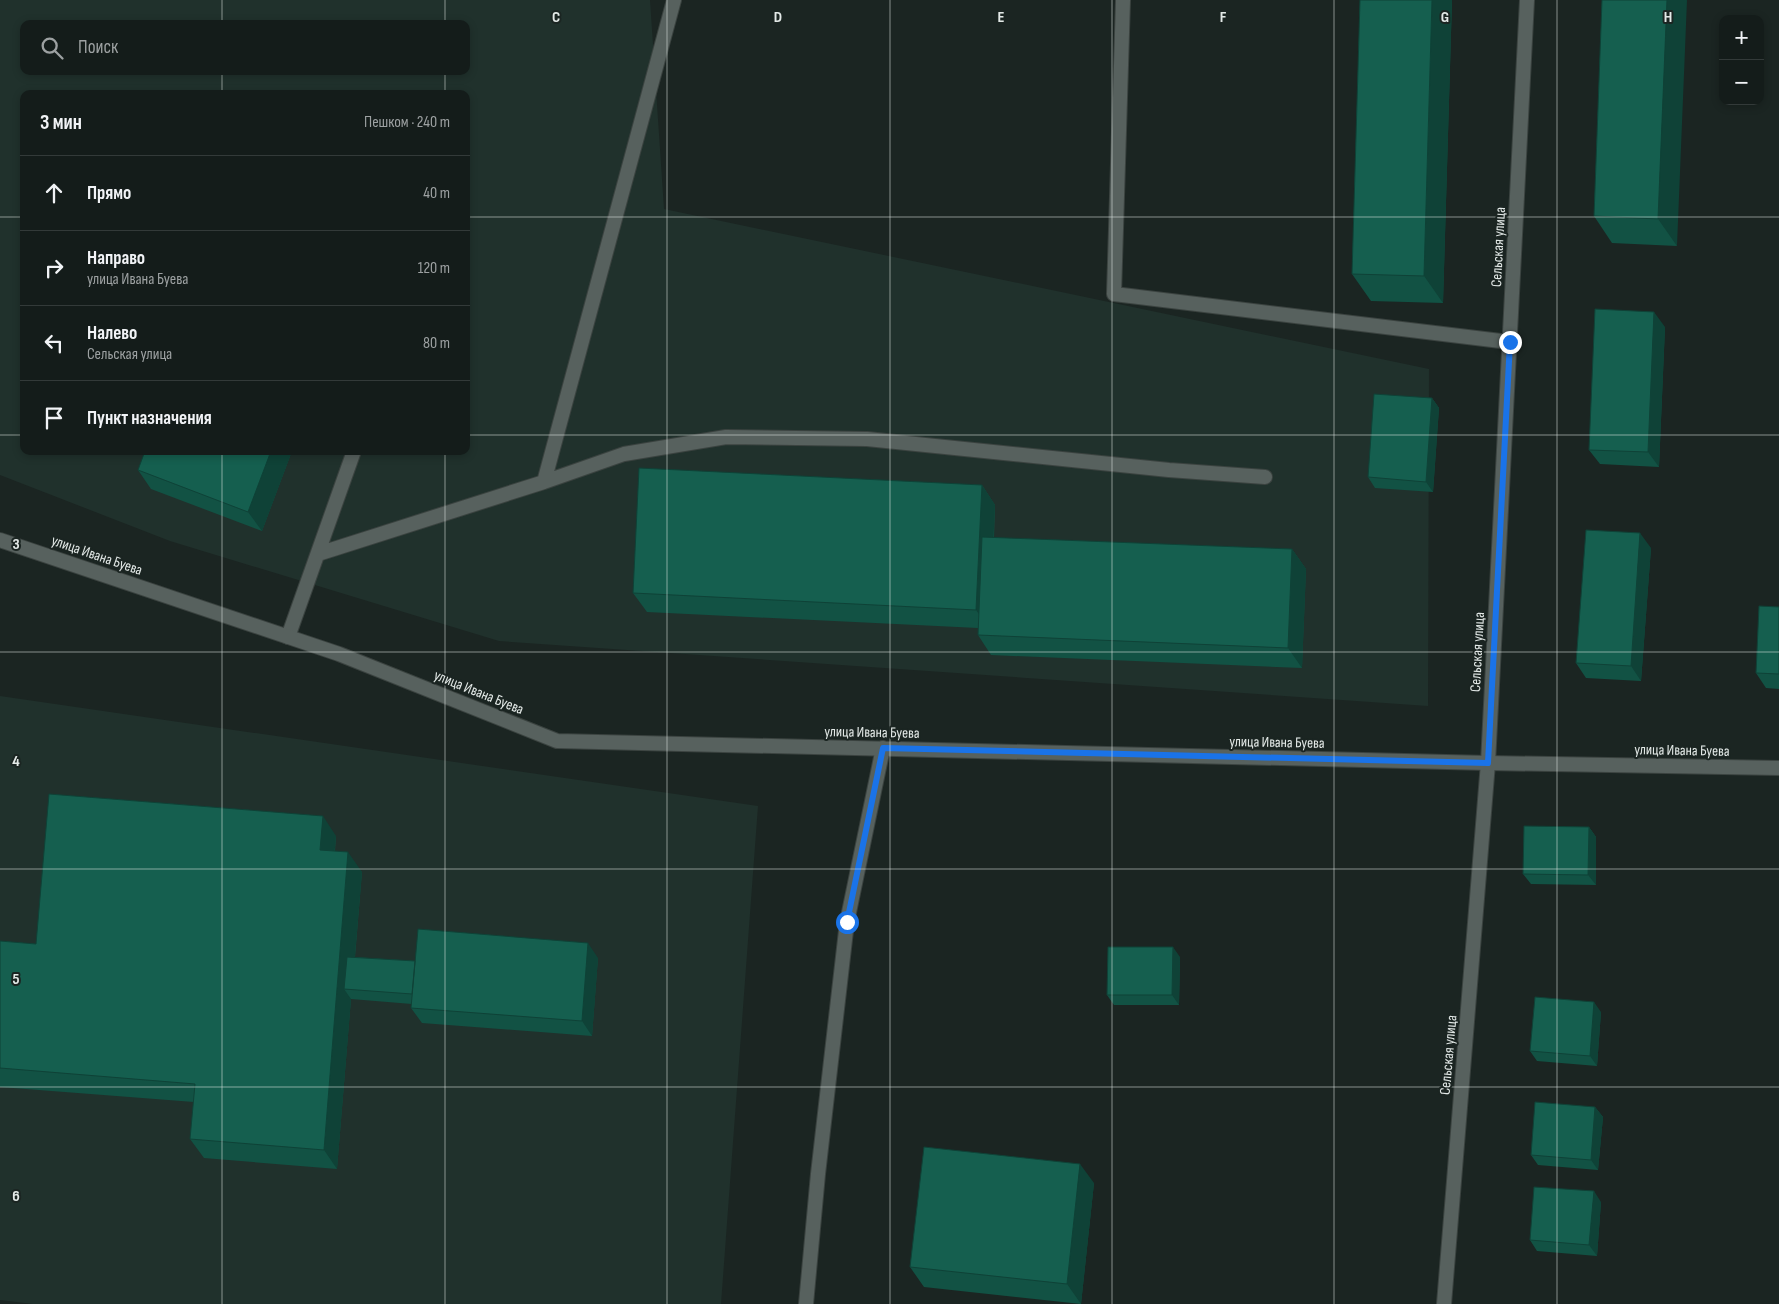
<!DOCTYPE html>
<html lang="ru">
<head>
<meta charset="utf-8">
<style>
	:root { --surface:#141c1a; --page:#212927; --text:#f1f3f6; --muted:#9da1a2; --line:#333a39 }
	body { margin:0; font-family:"Sofia Sans Condensed",sans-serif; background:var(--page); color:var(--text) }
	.controls { position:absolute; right:15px; top:15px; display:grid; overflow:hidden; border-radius:10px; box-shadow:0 2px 8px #0003 }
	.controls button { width:45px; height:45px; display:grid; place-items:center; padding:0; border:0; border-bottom:1px solid var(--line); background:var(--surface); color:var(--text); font:25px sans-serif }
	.stop { position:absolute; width:15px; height:15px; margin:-11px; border:4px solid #1a73e8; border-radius:50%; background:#fff }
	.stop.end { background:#1a73e8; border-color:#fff; box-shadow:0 1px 5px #0008 }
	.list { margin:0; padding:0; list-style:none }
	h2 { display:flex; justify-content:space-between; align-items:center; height:65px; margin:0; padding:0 20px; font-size:21px }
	h2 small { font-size:16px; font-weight:400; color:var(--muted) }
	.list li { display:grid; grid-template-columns:32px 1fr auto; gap:15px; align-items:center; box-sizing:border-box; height:75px; padding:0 20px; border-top:1px solid var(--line) }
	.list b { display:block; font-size:19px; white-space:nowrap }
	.list p { margin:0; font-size:16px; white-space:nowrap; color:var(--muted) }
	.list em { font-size:16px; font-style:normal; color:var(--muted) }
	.icon { flex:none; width:28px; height:28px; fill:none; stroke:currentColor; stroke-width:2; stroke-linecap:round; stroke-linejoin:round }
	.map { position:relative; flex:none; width:1779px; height:1304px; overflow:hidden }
	.search { position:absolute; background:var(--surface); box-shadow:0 2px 8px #0003; left:20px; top:20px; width:450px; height:55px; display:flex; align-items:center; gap:12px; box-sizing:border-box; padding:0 18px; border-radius:10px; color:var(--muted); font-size:19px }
	.panel { position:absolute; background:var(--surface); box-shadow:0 2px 8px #0003; left:20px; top:90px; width:450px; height:365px; border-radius:10px }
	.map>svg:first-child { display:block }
</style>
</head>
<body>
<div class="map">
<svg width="1779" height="1304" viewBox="0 0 1779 1304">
	<rect width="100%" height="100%" fill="#1b2522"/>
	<path fill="#20312c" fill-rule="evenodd" d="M0 0H650L664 209 1429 369 1428 706 499 641 170 541 0 475ZM24 24H466V71H24ZM24 94H466V451H24Z
		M0 696 758 806 721 1304H33L0 1300Z"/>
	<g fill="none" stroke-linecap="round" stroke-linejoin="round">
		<defs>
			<path id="service" d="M1123 0 1114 294 1509 342
				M544 482 674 0
				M318 554 544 482 624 454 726 437 867 439 1169 470 1265 477
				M288 637 354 451
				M806 1304 818 1174 847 922 883 748"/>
			<path id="minor" d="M1444 1304 1488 763 1527 0"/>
			<path id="tertiary" d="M0 540 339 654 557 741 1488 763 1779 768"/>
		</defs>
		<use href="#service" stroke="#3b4340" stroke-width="16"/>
		<use href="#minor" stroke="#3b4340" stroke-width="16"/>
		<use href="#tertiary" stroke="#3b4340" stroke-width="16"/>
		<use href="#service" stroke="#57615e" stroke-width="14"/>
		<use href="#minor" stroke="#57615e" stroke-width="14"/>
		<use href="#tertiary" stroke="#57615e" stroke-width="14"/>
	</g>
	<path fill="#125244" d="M1360 0H1452L1443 303 1371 301 1352 274Z
		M1602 0 1677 246 1612 243 1594 216Z
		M1665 327 1659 467 1600 464 1589 450Z
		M1432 398 1439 408 1433 492 1375 488 1368 477Z
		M145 451H292L262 531 151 489 138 470Z
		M982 485 995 505 994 538 1292 549 1306 569 1302 668 991 655 978 635V628L647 612 633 593Z
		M1651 548 1641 681 1586 678 1576 663Z
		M1779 607V689L1766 688 1756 673Z
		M1589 827 1596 837V885L1531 884 1523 874Z
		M336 836 335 851 362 872 355 957 415 961 598 958 592 1036 422 1023 411 1008 412 1004 351 999 337 1169 204 1158 190 1139 194 1102 0 1087V941L36 944Z
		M1180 957 1179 1005H1114L1107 995Z
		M1601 1012 1597 1066 1537 1061 1530 1051Z
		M1595 1107 1603 1117 1598 1170 1538 1165 1531 1155Z
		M1094 1183 1081 1304 924 1287 910 1267Z
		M1601 1202 1597 1256 1537 1251 1530 1240Z"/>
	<path fill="#0f4237" d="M1432 0H1452L1443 303 1424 276Z
		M1667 0H1687L1677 246 1658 219Z
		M1654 312 1665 327 1659 467 1648 452Z
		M1432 398 1439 408 1433 492 1426 482Z
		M271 451H292L262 531 248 512Z
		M982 485 995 505 989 629 976 610Z
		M1640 533 1651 548 1641 681 1631 666Z
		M1292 549 1306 569 1302 668 1288 648Z
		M323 816 336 836 333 869 320 850Z
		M1589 827 1596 837V885L1588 875Z
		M348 852 362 872 352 990 344 989 351 999 337 1169 324 1150Z
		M588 943 598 958 592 1036 582 1021Z
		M1173 947 1180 957 1179 1005 1172 995Z
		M1594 1002 1601 1012 1597 1066 1590 1056Z
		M1595 1107 1603 1117 1598 1170 1591 1160Z
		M1080 1164 1094 1183 1081 1304 1067 1284Z
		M1594 1191 1601 1202 1597 1256 1589 1245Z"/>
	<path fill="#155f4f" stroke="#0f4237" d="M1360 0H1432L1424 276 1352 274Z
		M1602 0H1667L1658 219 1594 216Z
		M1595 309 1654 312 1648 452 1589 450Z
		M1374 394 1432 398 1426 482 1368 477Z
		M145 451H271L248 512 138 470Z
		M639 468 982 485 976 610 633 593Z
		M1586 530 1640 533 1631 666 1576 663Z
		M982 537 1292 549 1288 648 978 635Z
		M1759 606 1779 607V674L1756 673Z
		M49 794 323 816 320 850 348 852 324 1150 190 1139 195 1084 0 1068V941L36 944Z
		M1524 826 1589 827 1588 875 1523 874Z
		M418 929 588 943 582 1021 411 1008Z
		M1108 947H1173L1172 995H1107Z
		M347 957 415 961 412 994 344 989Z
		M1535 997 1594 1002 1590 1056 1530 1051Z
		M1535 1102 1595 1107 1591 1160 1531 1155Z
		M924 1147 1080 1164 1067 1284 910 1267Z
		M1534 1187 1594 1191 1589 1245 1530 1240Z"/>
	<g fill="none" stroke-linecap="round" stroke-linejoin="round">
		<path stroke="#1a73e8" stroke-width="6" d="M847 922 883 748 1488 763 1510 342"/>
	</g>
	<path fill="none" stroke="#e3e9e7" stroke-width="1" stroke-opacity="0.55" d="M222 0V24M445 0V24M667 0V1304M890 0V1304M1112 0V1304M1334 0V1304M1557 0V1304M222 71V94M445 71V94M0 217H24M466 217H1779M0 435H24M466 435H1779M222 451V1304M445 451V1304M0 652H1779M0 869H1779M0 1087H1779"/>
	<g text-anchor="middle" stroke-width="4" stroke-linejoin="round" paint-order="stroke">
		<g font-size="15" fill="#e3e9e7" stroke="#1b2522">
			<text transform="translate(1498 247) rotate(-87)" y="5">Сельская улица</text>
			<text transform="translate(97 555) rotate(19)" y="5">улица Ивана Буева</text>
			<text transform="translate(1477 652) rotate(-87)" y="5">Сельская улица</text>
			<text transform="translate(479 692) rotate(22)" y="5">улица Ивана Буева</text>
			<text transform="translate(872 732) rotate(1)" y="5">улица Ивана Буева</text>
			<text transform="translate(1277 742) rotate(1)" y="5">улица Ивана Буева</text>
			<text transform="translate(1682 750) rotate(1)" y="5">улица Ивана Буева</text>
			<text transform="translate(1448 1055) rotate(-85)" y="5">Сельская улица</text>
		</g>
	</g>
	<g font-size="16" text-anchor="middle" font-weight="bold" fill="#e3e9e7" stroke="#1b2522" stroke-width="4" stroke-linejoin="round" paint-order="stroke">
		<text x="556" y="22">C</text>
		<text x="778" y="22">D</text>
		<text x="1001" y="22">E</text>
		<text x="1223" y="22">F</text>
		<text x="1445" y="22">G</text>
		<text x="1668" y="22">H</text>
		<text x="16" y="549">3</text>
		<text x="16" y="766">4</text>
		<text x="16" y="984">5</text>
		<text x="16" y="1201">6</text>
	</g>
</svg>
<div class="controls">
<button>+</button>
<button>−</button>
</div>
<div class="stop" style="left:847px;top:922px"></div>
<div class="stop end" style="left:1510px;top:342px"></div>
<div class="search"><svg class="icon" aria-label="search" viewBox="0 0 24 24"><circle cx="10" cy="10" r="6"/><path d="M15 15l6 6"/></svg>Поиск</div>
<section class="panel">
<h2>3 мин<small>Пешком · 240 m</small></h2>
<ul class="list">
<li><svg class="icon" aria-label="ahead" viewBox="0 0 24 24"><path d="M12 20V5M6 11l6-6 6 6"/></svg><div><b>Прямо</b></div><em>40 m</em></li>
<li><svg class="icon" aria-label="right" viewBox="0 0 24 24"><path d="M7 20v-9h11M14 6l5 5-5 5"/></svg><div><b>Направо</b><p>улица Ивана Буева</p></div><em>120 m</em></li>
<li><svg class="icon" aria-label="left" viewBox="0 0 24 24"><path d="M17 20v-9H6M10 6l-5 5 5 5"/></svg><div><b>Налево</b><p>Сельская улица</p></div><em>80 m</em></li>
<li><svg class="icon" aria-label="arrive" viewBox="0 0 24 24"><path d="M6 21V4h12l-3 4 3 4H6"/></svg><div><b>Пункт назначения</b></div></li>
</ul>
</section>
</div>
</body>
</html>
